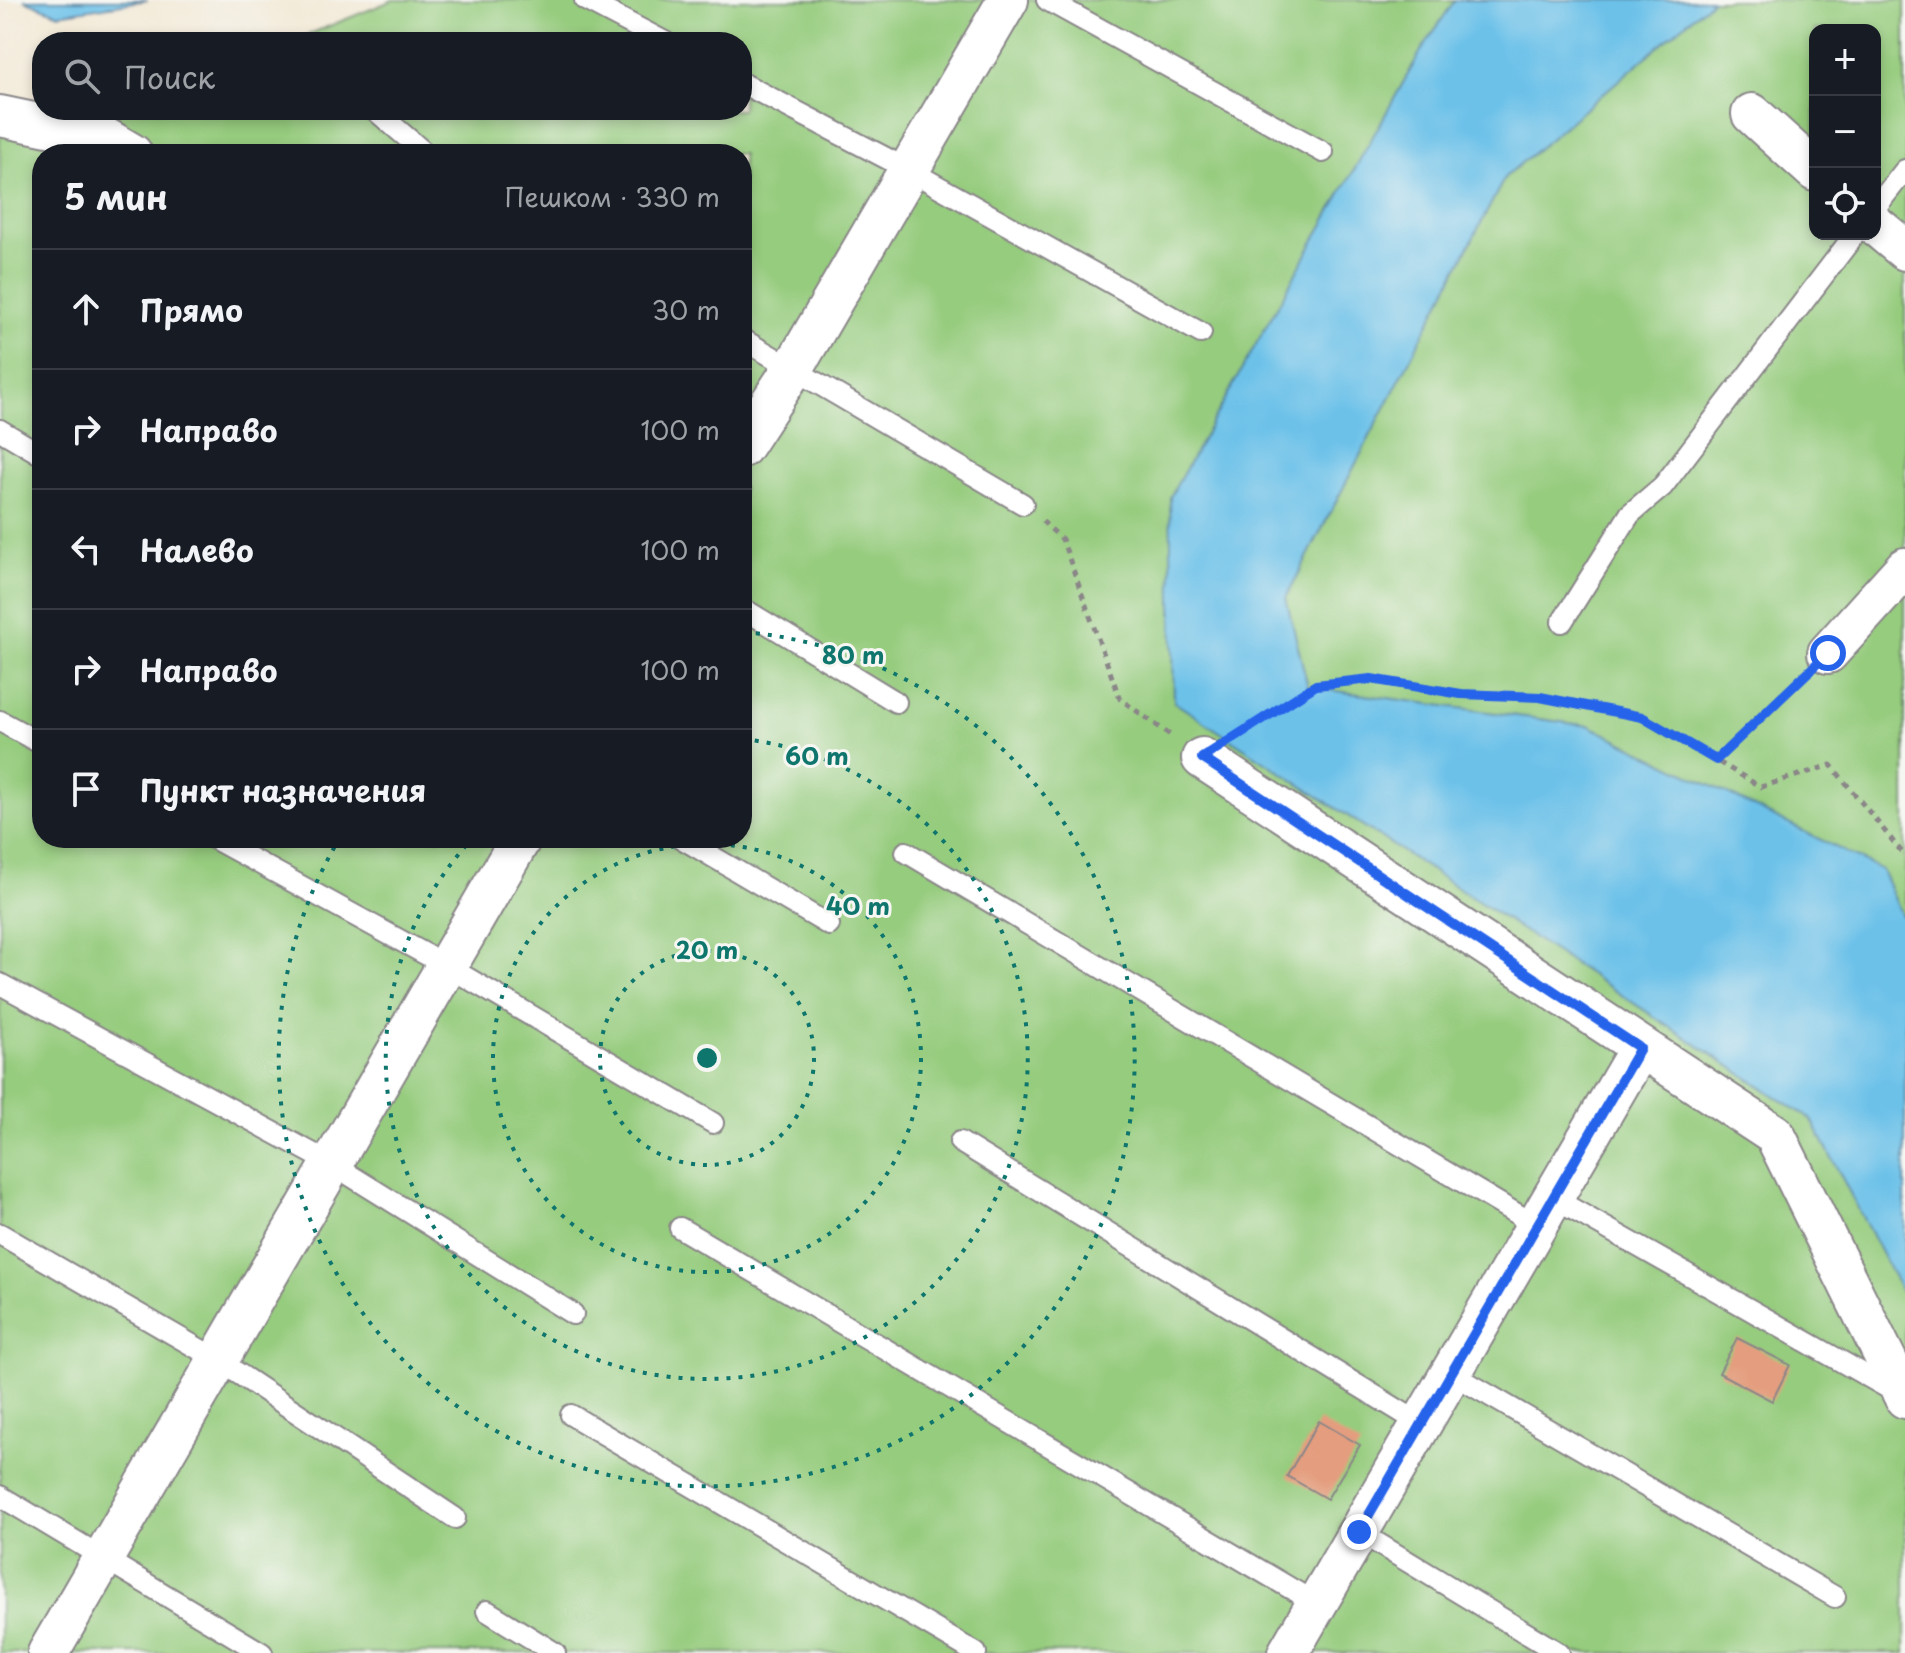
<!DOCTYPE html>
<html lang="ru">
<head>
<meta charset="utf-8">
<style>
	:root { --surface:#171b24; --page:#20242c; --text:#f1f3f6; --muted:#9ea1a6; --line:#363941 }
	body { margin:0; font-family:"Playpen Sans",sans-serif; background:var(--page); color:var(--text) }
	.controls { position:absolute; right:24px; top:24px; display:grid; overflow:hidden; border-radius:16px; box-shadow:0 4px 12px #0003 }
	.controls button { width:72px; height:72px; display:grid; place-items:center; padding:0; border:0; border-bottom:2px solid var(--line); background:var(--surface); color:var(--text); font:40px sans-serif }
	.stop { position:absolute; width:24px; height:24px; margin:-18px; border:6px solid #2563eb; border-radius:50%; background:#fff }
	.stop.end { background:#2563eb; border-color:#fff; box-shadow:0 2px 8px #0008 }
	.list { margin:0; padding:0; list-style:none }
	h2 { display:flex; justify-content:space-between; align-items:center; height:104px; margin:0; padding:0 32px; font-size:34px }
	h2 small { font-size:26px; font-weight:400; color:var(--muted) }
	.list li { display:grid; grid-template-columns:52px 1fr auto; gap:24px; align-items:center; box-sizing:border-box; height:120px; padding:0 32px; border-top:2px solid var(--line) }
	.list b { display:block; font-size:30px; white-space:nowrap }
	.list em { font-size:26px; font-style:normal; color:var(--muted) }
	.icon { flex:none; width:44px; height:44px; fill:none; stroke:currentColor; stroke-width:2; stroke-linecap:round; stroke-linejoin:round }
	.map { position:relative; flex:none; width:1905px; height:1653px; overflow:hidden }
	.search { position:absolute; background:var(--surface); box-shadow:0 4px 12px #0003; left:32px; top:32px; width:720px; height:88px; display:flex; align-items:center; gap:20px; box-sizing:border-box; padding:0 28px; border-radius:32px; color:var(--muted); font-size:30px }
	.panel { position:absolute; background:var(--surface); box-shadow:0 4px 12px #0003; left:32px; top:144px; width:720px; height:704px; border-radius:32px }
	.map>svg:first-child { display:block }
</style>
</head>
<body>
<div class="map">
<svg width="1905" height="1653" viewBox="0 0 1905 1653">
	<rect width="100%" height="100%" fill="#f6f6f2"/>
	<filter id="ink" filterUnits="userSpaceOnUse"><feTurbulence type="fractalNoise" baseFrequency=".0125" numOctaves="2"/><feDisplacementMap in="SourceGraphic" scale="16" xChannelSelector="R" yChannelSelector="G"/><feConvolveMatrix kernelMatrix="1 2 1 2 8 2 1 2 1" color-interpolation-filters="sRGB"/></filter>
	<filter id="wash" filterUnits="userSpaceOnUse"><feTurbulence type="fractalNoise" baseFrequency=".006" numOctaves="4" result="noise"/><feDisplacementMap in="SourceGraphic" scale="32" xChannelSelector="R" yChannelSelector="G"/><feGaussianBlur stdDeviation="1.8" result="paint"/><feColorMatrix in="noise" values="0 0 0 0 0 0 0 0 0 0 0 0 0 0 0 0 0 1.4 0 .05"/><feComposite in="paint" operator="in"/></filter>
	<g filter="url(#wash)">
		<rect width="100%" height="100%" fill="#f3e9d6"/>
		<path fill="#96cc7e" stroke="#5c775c" stroke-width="2" fill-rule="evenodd" d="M393 0H1905V1653H0V113L75 110H742V42H290ZM1815 30H1875V234H1815ZM42 154H742V838H42Z"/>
		<path fill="#6cc1e9" stroke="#477292" stroke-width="2" d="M24 0H148L59 14Z
			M1455 0H1713L1505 177 1286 598 1308 687 1590 726 1882 870 1905 922V1299L1812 1120 1174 702 1170 497 1421 51Z"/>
		<g id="blocks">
			<path fill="#e49d7e" d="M1737 1338 1790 1365 1772 1401 1719 1373Z
				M1319 1421 1360 1445 1327 1499 1287 1476Z"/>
		</g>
	</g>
	<g filter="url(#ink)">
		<use href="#blocks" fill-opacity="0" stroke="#8a8688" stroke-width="2"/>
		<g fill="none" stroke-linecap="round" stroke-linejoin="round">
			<defs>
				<path id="lane" d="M585 0 665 42
					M1047 0 1323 152
					M742 83 909 170 1201 333
					M375 110 426 154
					M1875 208 1905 170
					M742 339 1023 504
					M0 430 42 455
					M742 608 896 702
					M1562 622 1630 514 1663 486 1855 234
					M0 721 42 744
					M213 838 447 966 713 1123
					M681 838 829 925
					M906 852 1537 1226
					M0 984 332 1164 573 1314
					M960 1142 1421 1424
					M1553 1198 1897 1393
					M680 1228 1317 1604
					M0 1234 218 1360 455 1518
					M1451 1373 1835 1597
					M571 1415 976 1653
					M0 1496 262 1653
					M1359 1532 1559 1653
					M487 1611 555 1653"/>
				<path id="street" d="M1752 114 1815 171
					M0 116 105 138 132 154
					M1875 225 1905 250
					M742 447 794 367 1008 0
					M1828 653 1905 568
					M1202 758 1775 1135 1905 1398
					M48 1653 521 838
					M1288 1653 1640 1048"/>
			</defs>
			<use href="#lane" stroke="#8a8688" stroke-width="24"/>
			<use href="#street" stroke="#8a8688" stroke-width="44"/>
			<path stroke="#8a8688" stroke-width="5" stroke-dasharray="6 6" stroke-linecap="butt" d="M1042 521 1062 539 1120 699 1173 737
				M1234 737 1316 685 1371 679 1461 694 1540 697 1642 717 1761 787 1831 765 1905 856
				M1716 760 1802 678"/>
			<use href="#lane" stroke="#fff" stroke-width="20"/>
			<use href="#street" stroke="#fff" stroke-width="40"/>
		</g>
	</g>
	<g fill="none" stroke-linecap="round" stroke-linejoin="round" filter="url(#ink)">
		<path stroke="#2563eb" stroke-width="10" d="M1359 1532 1640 1048 1202 758 1316 685 1371 679 1461 694 1540 697 1642 717 1716 760 1828 653"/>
	</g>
	<g fill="none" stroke="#0f766e" stroke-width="4" stroke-dasharray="4 8">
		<circle cx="707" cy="1058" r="107"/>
		<circle cx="707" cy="1058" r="214"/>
		<path d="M743 739A321 321 0 1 1 472 839"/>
		<path d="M744 632A428 428 0 1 1 338 841"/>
	</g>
	<circle cx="707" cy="1058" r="12" fill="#0f766e" stroke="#f6f6f2" stroke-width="4"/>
	<g font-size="24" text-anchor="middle" font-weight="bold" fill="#0f766e" stroke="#f6f6f2" stroke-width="6" stroke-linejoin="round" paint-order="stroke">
		<text x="853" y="664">80 m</text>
		<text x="817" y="765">60 m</text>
		<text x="858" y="915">40 m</text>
		<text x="707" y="959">20 m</text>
	</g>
</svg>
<div class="controls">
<button>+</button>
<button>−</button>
<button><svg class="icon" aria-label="locate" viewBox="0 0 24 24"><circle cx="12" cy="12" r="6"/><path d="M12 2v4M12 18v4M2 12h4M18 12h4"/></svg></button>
</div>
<div class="stop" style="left:1828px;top:653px"></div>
<div class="stop end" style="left:1359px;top:1532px"></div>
<div class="search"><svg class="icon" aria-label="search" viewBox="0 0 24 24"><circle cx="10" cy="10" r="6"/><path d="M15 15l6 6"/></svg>Поиск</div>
<section class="panel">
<h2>5 мин<small>Пешком · 330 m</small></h2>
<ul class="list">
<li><svg class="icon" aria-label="ahead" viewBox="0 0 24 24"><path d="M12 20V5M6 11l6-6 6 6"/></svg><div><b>Прямо</b></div><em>30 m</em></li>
<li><svg class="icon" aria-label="right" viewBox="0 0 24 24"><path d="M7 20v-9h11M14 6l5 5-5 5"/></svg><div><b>Направо</b></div><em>100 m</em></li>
<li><svg class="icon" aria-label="left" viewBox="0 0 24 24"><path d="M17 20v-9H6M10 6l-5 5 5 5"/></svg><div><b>Налево</b></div><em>100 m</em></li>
<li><svg class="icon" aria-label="right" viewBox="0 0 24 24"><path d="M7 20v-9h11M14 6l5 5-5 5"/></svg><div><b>Направо</b></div><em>100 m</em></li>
<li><svg class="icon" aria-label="arrive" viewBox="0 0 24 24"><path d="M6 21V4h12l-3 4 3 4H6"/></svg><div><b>Пункт назначения</b></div></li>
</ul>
</section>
</div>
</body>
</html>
